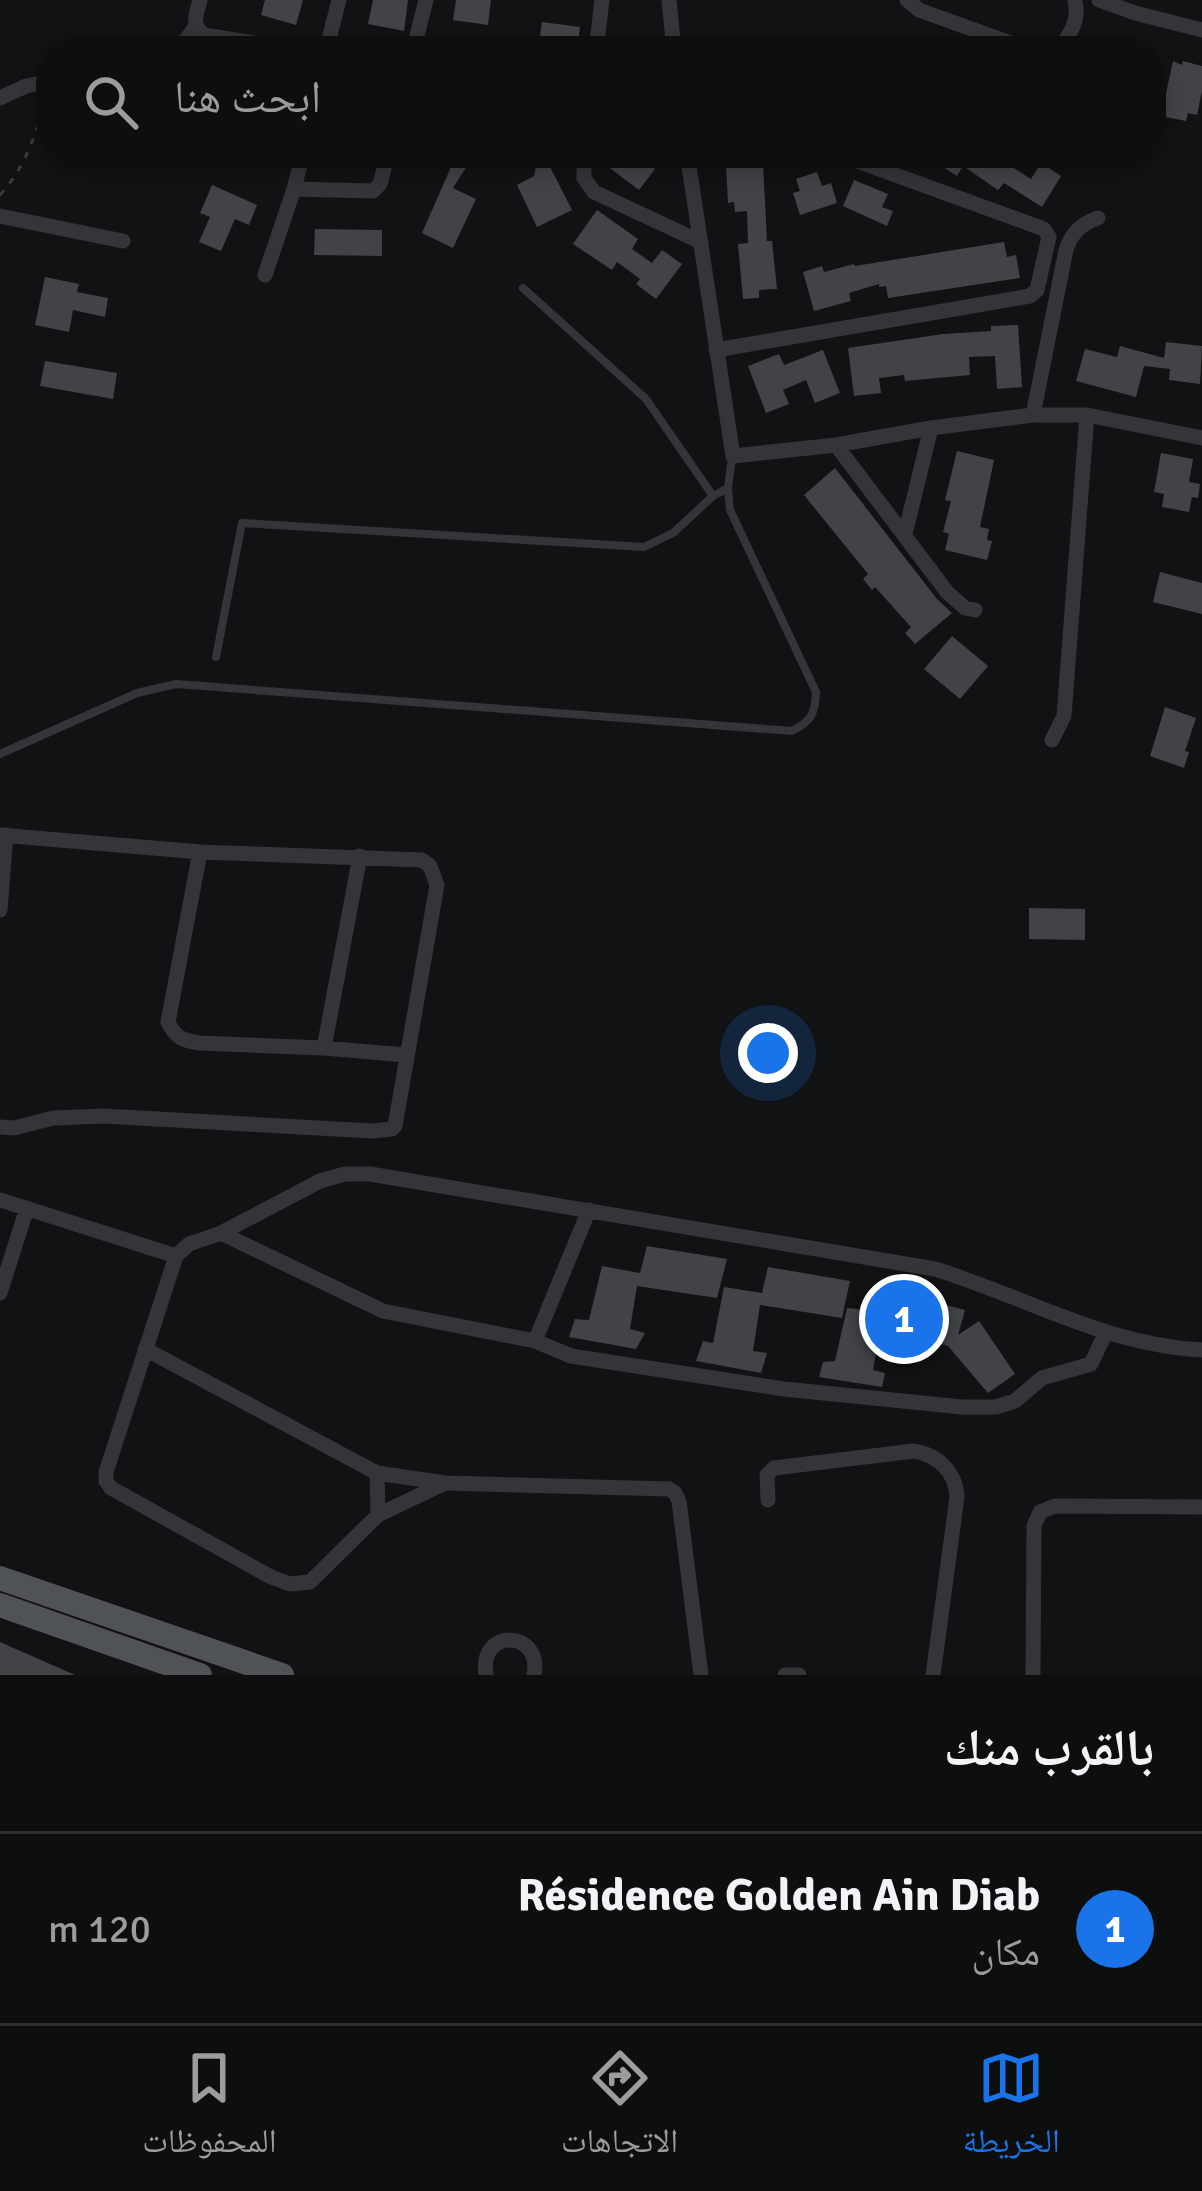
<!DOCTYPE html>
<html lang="ar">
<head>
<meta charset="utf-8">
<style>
	:root { --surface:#0d0e0e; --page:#1b1c1c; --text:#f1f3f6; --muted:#9a9c9e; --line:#2d2e2e; --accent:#1a73e8 }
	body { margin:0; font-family:Signika,"Noto Naskh Arabic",sans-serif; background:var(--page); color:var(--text); direction:rtl }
	.you { position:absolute; left:768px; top:1053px; width:42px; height:42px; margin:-30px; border:9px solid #fff; border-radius:50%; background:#1a73e8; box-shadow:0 0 0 18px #1a73e833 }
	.badge { display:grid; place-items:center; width:78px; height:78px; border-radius:50%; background:var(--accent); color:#fff; font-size:39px; font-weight:700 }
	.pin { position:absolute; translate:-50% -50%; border:6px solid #fff; box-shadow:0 3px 12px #0006 }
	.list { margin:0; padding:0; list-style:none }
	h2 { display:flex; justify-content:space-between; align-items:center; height:156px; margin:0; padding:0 48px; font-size:51px }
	h2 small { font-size:39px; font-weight:400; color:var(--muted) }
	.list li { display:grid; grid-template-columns:78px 1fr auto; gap:36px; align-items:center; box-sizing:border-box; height:192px; padding:0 48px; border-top:3px solid var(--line) }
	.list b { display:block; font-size:45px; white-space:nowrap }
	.list p { margin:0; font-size:39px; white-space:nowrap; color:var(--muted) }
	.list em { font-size:39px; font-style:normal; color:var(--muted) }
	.icon { flex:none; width:66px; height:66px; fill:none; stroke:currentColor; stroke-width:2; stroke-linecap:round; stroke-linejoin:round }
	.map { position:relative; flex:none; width:1202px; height:1675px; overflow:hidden; direction:ltr }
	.search { position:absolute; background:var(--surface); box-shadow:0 6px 18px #0003; left:36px; right:36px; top:36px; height:132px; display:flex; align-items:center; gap:30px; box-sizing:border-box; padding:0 42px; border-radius:48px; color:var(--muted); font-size:45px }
	.sheet { height:348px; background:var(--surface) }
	nav { display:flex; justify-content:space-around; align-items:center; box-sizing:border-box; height:168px; border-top:3px solid var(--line); background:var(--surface); font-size:33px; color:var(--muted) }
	nav a { display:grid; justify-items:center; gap:6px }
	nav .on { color:var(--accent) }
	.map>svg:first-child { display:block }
</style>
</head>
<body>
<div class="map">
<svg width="1202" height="1675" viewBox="0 0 1202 1675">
	<rect width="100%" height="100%" fill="#111213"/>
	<path fill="#414346" d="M265 0H303L296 25 261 15Z
		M373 0H408L404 31 368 24Z
		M456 0H491L488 25 453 20Z
		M542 22 580 27 577 51H538Z
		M1173 61 1182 65 1183 61 1202 66V91L1197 115 1188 113 1186 121 1161 116Z
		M429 153H475L453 188 476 199 453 248 422 233 451 167Z
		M539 153H543L572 210 537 227 517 185 534 176Z
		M617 153H634L655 169 639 190 607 166Z
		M921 153H1006L1014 158 1009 165 1031 179 1041 163 1061 176 1042 207 1004 183 998 190 963 166 957 176Z
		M763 163 767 241H772L777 289 759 290V298L743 299 738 244 748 243 747 211 735 212 734 202 728 203 726 165Z
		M817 172 822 186 831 183 837 203 800 215 793 193 800 191 796 179Z
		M854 180 888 194 882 207 893 211 887 226 843 206Z
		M212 185 257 205 249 225 235 219 221 251 199 242 210 217 200 213Z
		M597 210 638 239 632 249 652 263 662 250 682 264 656 299 636 284 640 279 617 262 612 270 573 244Z
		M315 229 382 230V256L314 255Z
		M1004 242 1007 257 1016 255 1020 278 888 298 886 286 879 287V284L849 293 851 301 814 311 803 272 822 266 824 272 854 264 855 266Z
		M45 277 79 284 77 292 108 298 105 317 73 310 69 332 35 325Z
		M1018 325 1022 387 997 389 995 356 969 357 970 375 905 381 904 375 879 378 881 393 854 396 848 348 943 334 991 331V326Z
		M1166 342 1202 346 1200 384 1169 380 1170 369 1144 366 1136 397 1076 381 1085 349 1117 357 1120 346 1164 358Z
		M823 350 840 393 815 403 806 380 783 390 789 404 766 413 748 366 779 354 784 365Z
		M45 361 117 373 113 399 40 386Z
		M957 451 994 460 980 527 989 529 987 540 992 541 987 560 945 550 949 534 943 532 951 501 945 500Z
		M1161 453 1193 459 1189 482 1200 484 1198 498 1192 497 1189 512 1162 507 1164 494 1154 492Z
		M835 468 937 599 952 613 915 644 905 633 911 627 875 587 872 590 863 579 868 574 804 495Z
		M1160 572 1202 583V614L1153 602Z
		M952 636 988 666 960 699 924 669Z
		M1165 707 1196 718 1185 751 1189 752 1184 768 1150 756Z
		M1029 908 1085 909V940L1029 939Z
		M647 1246 727 1259 717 1298 637 1286 630 1329 645 1333 636 1349 569 1337 575 1319 589 1320 602 1266 640 1273Z
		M768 1267 850 1281 842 1318 760 1305 753 1351 767 1353 761 1373 696 1361 703 1341 713 1343 724 1287 762 1293Z
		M884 1286 925 1297 936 1287 935 1302 965 1310 958 1335 979 1321 1015 1374 988 1393 948 1346 881 1326 873 1370 885 1373 882 1387 819 1377 823 1362 835 1361 847 1308 884 1312Z
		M0 1642 75 1675H0Z"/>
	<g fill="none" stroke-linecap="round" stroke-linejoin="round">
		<path stroke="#393c3e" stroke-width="3" stroke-dasharray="6 9" stroke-linecap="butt" d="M0 195C27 165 34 136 47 99"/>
		<path stroke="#333538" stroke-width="8" d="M523 288 646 399 713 496 728 488
			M216 657 242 523 644 547 673 533 713 496
			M0 754 137 693 176 684 792 731C811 721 815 715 816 692L730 510 728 488 732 457"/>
		<path stroke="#333538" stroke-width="15" d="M200 0C196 14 191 25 204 35L303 51
			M669 0 674 51
			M907 0 919 10 1033 51
			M1099 0 1135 13 1202 30
			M178 51 196 26
			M326 51 339 0
			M413 51 426 0
			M596 51 602 0
			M1053 51C1068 42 1080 20 1075 2
			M0 98 26 86 51 81
			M584 153V178L594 192 701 242
			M687 153 733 456 836 445 931 428 1033 415H1087L1202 438
			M294 189 373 191 380 184 388 153
			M0 216 123 241
			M265 275 294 189 303 153
			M716 350 1030 296 1037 290 1049 237 1044 229 835 153
			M1033 415 1066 250C1072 232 1081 224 1098 218
			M836 445 947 592 965 608 975 610
			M905 534 931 428
			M1052 740 1064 716 1087 415
			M0 835 200 852 422 860 430 866 437 885 395 1126 392 1129 372 1131 103 1116 53 1118 14 1128 0 1127
			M200 852 168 1022C176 1038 182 1040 199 1043L324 1048 406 1055
			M0 910 6 835
			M324 1048 360 856
			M0 1200 176 1256
			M221 1233 383 1311 535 1341 571 1356 784 1389 962 1407H996L1015 1401 1042 1378 1091 1364 1105 1334
			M0 1293 27 1208
			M535 1341 589 1210
			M145 1349 377 1473 445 1483 669 1489 675 1493 679 1501 701 1675
			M377 1473 378 1515
			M445 1483 378 1515 310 1582 290 1584 271 1577 111 1488 106 1481V1472L176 1256 189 1244 221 1233 320 1181 345 1174H370L935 1269C1026 1297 1105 1345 1202 1350
			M768 1500 767 1475 774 1468 914 1451C938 1455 956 1472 957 1497L933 1675
			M486 1675C478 1627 543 1630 534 1675
			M785 1675H799
			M1033 1675 1034 1526 1040 1512 1055 1506 1202 1507"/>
		<path stroke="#4f5256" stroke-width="24" d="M0 1578 282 1675
			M0 1605 200 1675"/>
	</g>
</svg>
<div class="you"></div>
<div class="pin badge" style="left:904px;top:1319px">1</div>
<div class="search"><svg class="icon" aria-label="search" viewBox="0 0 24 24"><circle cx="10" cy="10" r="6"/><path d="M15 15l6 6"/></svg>ابحث هنا</div>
</div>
<section class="sheet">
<h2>بالقرب منك<small></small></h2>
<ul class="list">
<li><span class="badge">1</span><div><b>Résidence Golden Ain Diab</b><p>مكان</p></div><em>120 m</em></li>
</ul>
</section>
<nav>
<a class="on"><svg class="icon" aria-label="map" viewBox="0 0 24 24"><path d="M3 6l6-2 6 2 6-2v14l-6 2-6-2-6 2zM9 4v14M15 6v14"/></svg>الخريطة</a>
<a><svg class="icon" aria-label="directions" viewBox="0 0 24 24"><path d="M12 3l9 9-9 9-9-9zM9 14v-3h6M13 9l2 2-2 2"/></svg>الاتجاهات</a>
<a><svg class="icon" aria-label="saved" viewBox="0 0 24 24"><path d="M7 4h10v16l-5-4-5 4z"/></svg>المحفوظات</a>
</nav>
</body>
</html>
